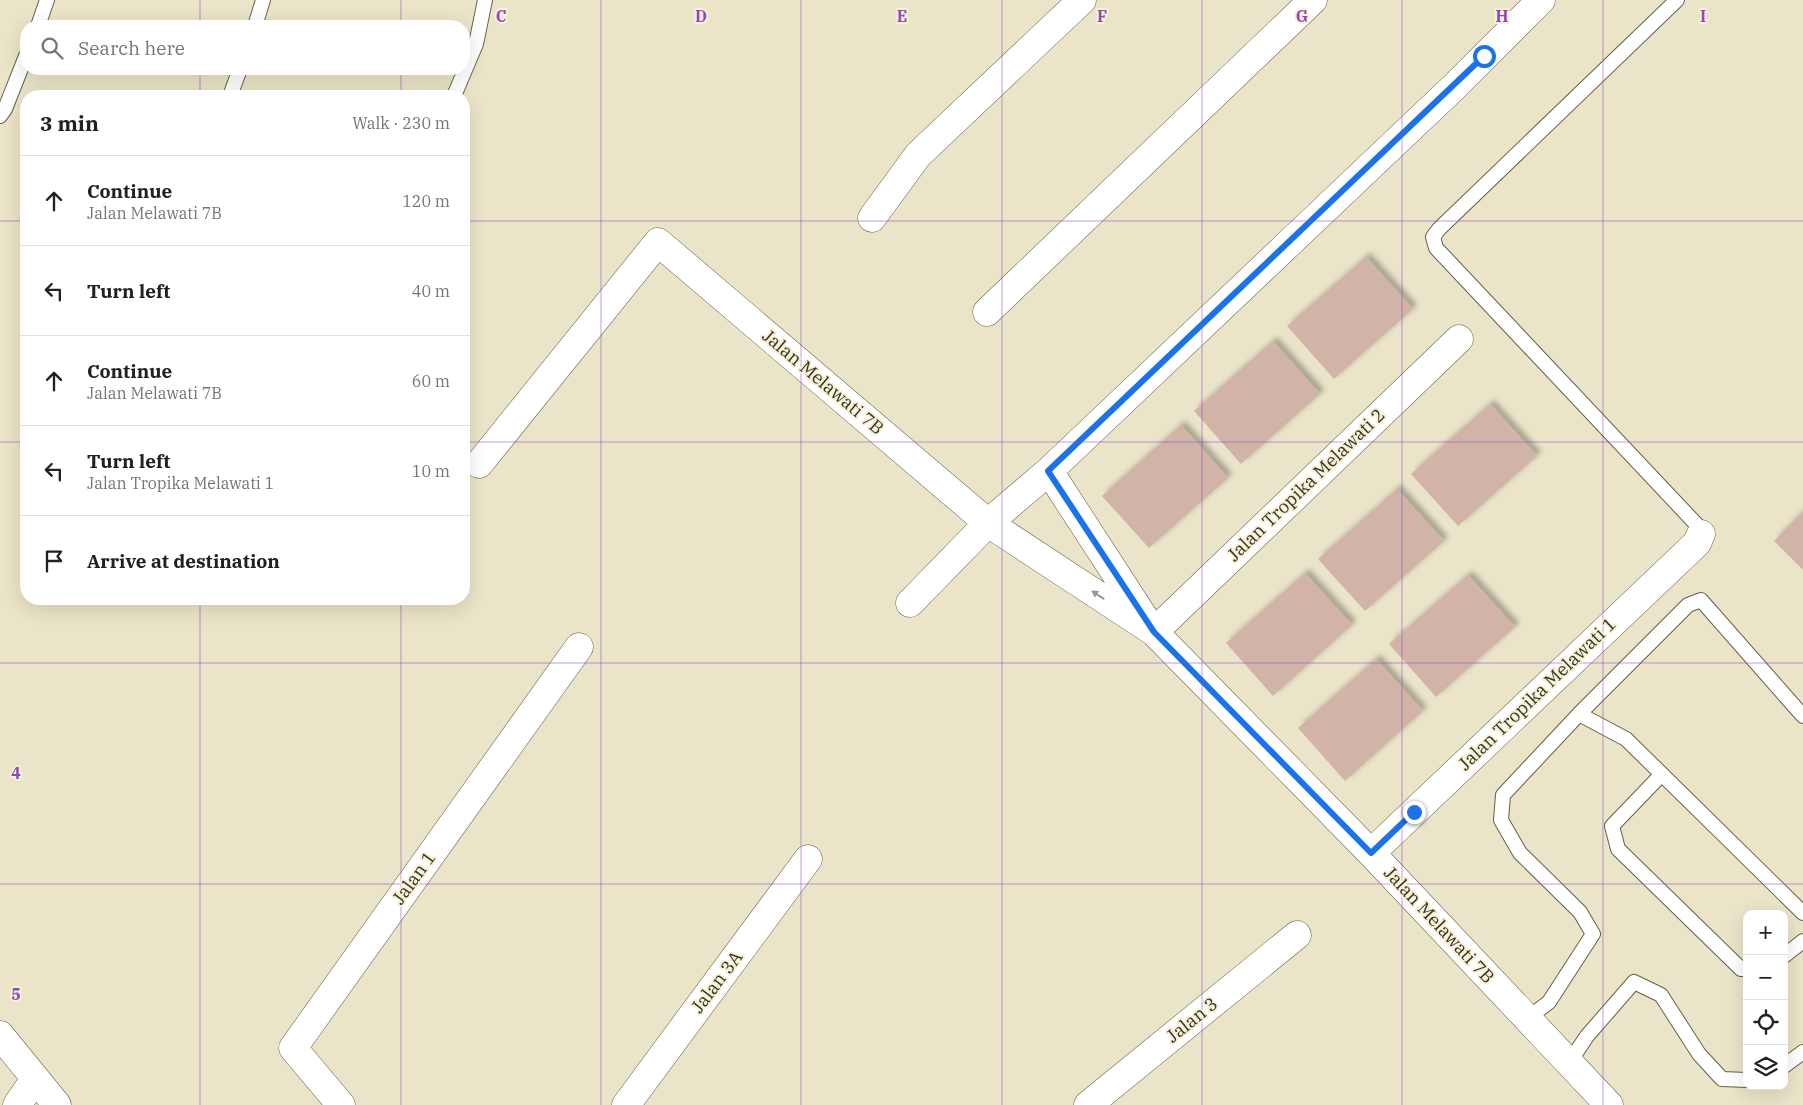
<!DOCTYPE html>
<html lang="en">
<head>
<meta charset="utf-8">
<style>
	:root { --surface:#fff; --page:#f6f6f6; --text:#202124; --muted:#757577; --line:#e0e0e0 }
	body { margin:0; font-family:"IBM Plex Serif",serif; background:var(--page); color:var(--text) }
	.controls { position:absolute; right:15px; bottom:15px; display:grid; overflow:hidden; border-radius:10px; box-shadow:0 5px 20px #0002 }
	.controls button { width:45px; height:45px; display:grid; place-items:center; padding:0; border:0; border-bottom:1px solid var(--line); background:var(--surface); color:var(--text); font:25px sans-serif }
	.stop { position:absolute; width:15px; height:15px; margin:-11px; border:4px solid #1a73e8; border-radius:50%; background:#fff }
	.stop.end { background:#1a73e8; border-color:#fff; box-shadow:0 1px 5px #0008 }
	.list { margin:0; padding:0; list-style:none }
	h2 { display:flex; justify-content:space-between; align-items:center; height:65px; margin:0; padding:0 20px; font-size:21px }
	h2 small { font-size:16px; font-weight:400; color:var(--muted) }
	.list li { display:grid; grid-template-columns:32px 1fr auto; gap:15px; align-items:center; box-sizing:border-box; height:90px; padding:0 20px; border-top:1px solid var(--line) }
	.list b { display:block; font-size:19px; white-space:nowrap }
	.list p { margin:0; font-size:16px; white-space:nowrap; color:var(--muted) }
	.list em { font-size:16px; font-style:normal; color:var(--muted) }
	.icon { flex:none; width:28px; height:28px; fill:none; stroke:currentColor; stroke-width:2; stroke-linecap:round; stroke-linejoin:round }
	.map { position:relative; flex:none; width:1803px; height:1105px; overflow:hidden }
	.search { position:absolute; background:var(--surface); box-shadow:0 5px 20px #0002; left:20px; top:20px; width:450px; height:55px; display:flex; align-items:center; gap:12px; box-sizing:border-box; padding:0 18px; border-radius:20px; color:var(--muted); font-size:19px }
	.panel { position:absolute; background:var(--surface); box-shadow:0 5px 20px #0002; left:20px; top:90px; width:450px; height:515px; border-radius:20px }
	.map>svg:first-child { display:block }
</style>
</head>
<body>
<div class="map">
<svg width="1803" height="1105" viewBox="0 0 1803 1105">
	<defs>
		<filter id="shadow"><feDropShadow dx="4.5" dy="-4.5" stdDeviation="2.5" flood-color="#0004"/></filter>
	</defs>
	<rect width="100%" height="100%" fill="#eae4c8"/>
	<path fill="#d1b4a7" filter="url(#shadow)" d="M1366 257 1413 309 1334 379 1287 326Z
		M1273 341 1320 394 1241 464 1194 411Z
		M1490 404 1537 456 1458 526 1411 474Z
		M1181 425 1228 478 1149 548 1102 496Z
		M1397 489 1444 541 1365 611 1318 559Z
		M1803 511V570L1774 541Z
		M1305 573 1352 625 1273 696 1226 643Z
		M1468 575 1515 627 1436 697 1389 644Z
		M1376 659 1423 711 1345 781 1298 728Z"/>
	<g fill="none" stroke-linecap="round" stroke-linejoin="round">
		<defs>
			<path id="lane" d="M1677 0 1439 229 1433 237 1436 248 1698 526 1701 534
				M38 26 47 0
				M255 26 263 0
				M230 96 240 69
				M454 96 476 44 485 0
				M0 116 5 109 26 56
				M1579 714 1688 605 1701 600 1803 716
				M1662 774 1612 826 1618 849 1741 969 1747 968
				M1784 956 1803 941
				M1527 1019 1549 1002 1593 934 1580 912 1520 853 1501 820 1503 795 1579 714 1626 739 1803 913
				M1569 1063 1587 1036 1634 982 1661 995 1699 1054 1722 1079 1747 1080
				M1784 1066 1803 1052"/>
			<path id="street" d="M872 218 918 155 1082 0
				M987 312 1313 0
				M479 464 658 242 988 523 1154 632 1371 853 1609 1105
				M1049 471 1147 622
				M910 603 988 523 1049 471 1456 85 1541 0
				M1154 632 1459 339
				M1371 853 1697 543 1701 534
				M0 1035 57 1105
				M341 1105 293 1048 579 647
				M626 1105 808 859
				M1088 1105 1297 935"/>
			<path id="secondary" d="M17 1105 35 1079"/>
		</defs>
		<use href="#lane" stroke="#656047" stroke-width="16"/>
		<use href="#street" stroke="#656047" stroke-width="29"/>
		<use href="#secondary" stroke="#656047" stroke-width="29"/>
		<use href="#lane" stroke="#fff" stroke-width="14"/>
		<use href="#street" stroke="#fff" stroke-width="28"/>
		<use href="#secondary" stroke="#fff" stroke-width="28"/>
	</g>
	<defs><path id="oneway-solid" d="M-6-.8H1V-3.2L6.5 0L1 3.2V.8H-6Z" transform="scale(1.25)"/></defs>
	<use fill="#9a9994" href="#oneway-solid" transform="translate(1098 595) rotate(-147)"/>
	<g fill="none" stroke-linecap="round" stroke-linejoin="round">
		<path stroke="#1a73e8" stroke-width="6" d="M1414 812 1371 853 1154 632 1048 471 1484 56"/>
	</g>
	<path fill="none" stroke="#8f49bd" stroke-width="1" stroke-opacity="0.55" d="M200 0V26M401 0V26M601 0V1105M801 0V1105M1002 0V1105M1202 0V1105M1402 0V1105M1603 0V1105M200 69V96M401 69V96M0 221H26M464 221H1803M0 442H26M464 442H1803M200 599V1105M401 599V1105M0 663H1803M0 884H1803"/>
	<g text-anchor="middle" stroke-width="4" stroke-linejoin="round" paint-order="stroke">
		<g font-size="18" fill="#353328" stroke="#f7f1d5">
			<text transform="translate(823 382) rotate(40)" y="6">Jalan Melawati 7B</text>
			<text transform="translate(1306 485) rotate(-44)" y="6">Jalan Tropika Melawati 2</text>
			<text transform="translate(1537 694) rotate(-44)" y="6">Jalan Tropika Melawati 1</text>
			<text transform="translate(414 878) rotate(-54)" y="6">Jalan 1</text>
			<text transform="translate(1439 925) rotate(47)" y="6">Jalan Melawati 7B</text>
			<text transform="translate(717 982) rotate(-53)" y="6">Jalan 3A</text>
			<text transform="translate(1192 1020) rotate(-39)" y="6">Jalan 3</text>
		</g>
	</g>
	<g font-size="16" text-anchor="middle" font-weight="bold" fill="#8f49bd" stroke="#f7f1d5" stroke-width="4" stroke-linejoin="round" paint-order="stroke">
		<text x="501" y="22">C</text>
		<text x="701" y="22">D</text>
		<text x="902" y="22">E</text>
		<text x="1102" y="22">F</text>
		<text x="1302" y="22">G</text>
		<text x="1502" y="22">H</text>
		<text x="1703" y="22">I</text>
		<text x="16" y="779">4</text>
		<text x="16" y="1000">5</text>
	</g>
</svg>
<div class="controls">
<button>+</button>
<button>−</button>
<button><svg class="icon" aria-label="locate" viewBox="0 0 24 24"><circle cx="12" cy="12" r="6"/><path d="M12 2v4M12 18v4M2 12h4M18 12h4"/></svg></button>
<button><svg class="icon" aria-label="layers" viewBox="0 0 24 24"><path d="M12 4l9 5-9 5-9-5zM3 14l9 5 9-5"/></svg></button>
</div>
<div class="stop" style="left:1484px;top:56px"></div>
<div class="stop end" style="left:1414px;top:812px"></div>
<div class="search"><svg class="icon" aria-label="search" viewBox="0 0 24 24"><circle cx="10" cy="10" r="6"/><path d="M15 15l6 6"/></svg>Search here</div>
<section class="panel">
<h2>3 min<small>Walk · 230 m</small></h2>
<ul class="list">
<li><svg class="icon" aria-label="ahead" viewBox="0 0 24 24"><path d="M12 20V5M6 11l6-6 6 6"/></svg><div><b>Continue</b><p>Jalan Melawati 7B</p></div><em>120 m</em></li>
<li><svg class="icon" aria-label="left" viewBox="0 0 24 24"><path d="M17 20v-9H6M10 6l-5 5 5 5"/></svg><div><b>Turn left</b></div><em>40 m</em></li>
<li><svg class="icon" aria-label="ahead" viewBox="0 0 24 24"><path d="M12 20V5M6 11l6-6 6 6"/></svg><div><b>Continue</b><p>Jalan Melawati 7B</p></div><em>60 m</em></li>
<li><svg class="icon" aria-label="left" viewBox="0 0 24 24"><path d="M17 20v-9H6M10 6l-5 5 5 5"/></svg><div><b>Turn left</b><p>Jalan Tropika Melawati 1</p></div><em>10 m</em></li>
<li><svg class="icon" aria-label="arrive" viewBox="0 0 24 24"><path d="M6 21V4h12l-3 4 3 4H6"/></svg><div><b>Arrive at destination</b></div></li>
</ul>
</section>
</div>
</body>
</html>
